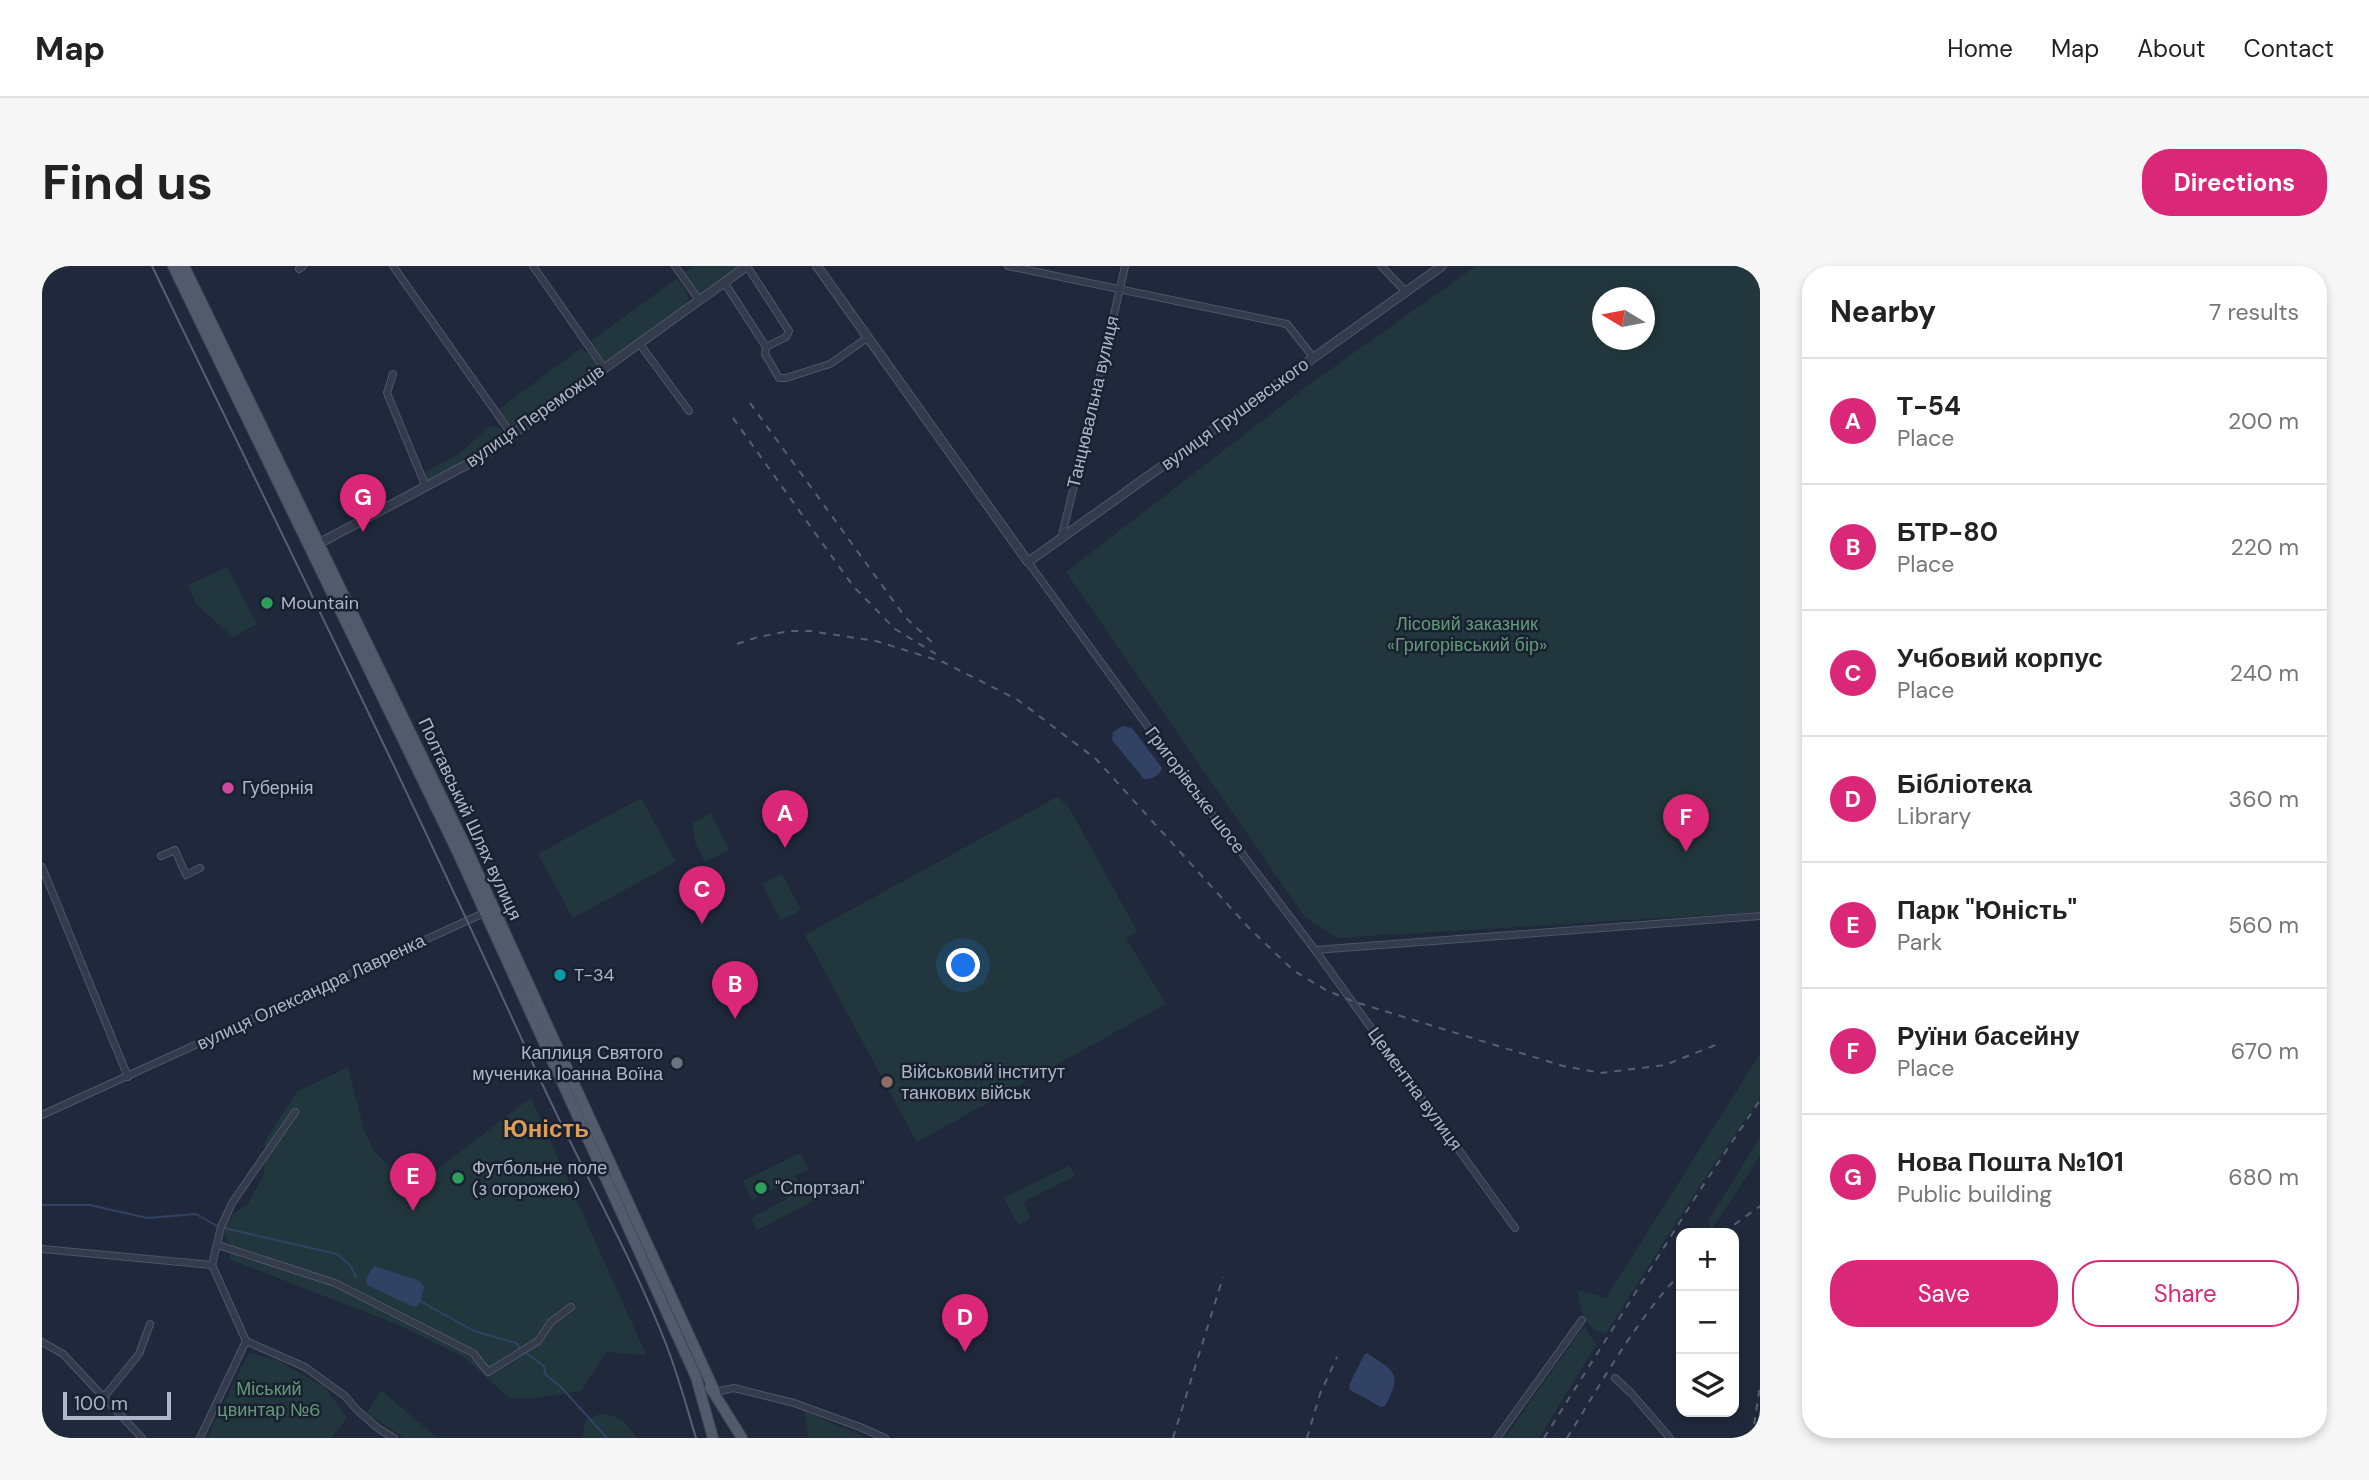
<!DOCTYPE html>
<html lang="en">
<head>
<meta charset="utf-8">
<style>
	:root { --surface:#fff; --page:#f6f6f6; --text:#222; --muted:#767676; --line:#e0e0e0; --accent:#db2777 }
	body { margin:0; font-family:"DM Sans",sans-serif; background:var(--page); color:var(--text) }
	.controls { position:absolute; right:21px; bottom:21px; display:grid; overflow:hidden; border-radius:14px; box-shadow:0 4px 10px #0003 }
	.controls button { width:63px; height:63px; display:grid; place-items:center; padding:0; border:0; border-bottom:2px solid var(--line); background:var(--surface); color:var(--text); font:35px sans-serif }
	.compass { position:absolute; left:1550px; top:21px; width:63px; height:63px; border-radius:50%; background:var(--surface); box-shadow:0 4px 10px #0003; rotate:280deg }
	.scale { position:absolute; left:21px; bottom:18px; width:108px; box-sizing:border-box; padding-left:7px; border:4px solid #afb6c8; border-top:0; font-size:19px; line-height:24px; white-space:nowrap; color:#afb6c8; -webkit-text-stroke:5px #192130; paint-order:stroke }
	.you { position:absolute; left:922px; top:700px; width:24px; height:24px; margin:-18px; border:5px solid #fff; border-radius:50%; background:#1a73e8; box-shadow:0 0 0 10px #1a73e833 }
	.badge { display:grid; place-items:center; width:46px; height:46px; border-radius:50%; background:var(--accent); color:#fff; font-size:23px; font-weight:700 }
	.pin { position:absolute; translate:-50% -58px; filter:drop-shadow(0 2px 4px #0008) }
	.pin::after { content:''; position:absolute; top:37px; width:24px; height:21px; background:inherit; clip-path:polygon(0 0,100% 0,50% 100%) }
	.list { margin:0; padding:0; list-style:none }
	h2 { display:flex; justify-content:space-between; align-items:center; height:91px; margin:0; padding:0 28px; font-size:30px }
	h2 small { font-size:23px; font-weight:400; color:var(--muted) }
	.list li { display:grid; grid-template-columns:46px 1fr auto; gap:21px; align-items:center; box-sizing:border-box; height:126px; padding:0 28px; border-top:2px solid var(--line) }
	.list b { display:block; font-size:26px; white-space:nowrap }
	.list p { margin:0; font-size:23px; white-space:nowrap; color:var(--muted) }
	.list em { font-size:23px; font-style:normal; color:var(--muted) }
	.actions { display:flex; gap:14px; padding:21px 28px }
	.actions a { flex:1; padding:16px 0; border:2px solid var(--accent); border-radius:28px; text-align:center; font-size:24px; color:var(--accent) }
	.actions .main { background:var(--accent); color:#fff }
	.icon { flex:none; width:38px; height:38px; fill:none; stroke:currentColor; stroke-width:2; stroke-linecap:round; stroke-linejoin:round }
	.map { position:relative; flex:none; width:1718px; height:1172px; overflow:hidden; border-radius:28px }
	header { display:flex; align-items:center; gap:42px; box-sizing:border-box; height:98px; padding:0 35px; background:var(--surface); border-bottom:2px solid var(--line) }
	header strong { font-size:33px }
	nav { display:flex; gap:38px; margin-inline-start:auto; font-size:24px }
	.intro { display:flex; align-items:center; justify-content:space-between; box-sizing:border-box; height:168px; padding:0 42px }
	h1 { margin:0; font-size:49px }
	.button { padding:18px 32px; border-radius:28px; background:var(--accent); color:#fff; font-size:24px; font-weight:700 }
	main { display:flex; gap:42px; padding:0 42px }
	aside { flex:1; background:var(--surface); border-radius:28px; box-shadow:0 4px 10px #0003 }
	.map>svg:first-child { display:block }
</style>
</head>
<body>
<header>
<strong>Map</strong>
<nav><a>Home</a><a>Map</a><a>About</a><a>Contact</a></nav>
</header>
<div class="intro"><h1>Find us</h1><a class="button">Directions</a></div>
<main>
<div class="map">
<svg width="1718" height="1172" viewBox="0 0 1718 1172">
	<rect width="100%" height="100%" fill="#20293c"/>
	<path fill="#22373d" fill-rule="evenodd" d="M651 0H705L657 34 639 9Z
		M1434 0H1718V646L1295 672 1263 651 1024 306 1268 118ZM1560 32H1602V74H1560Z
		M634 13C643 20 647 29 648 41L562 102 545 78Z
		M538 83C548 88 554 94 557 106L477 164 465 163 453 146Z
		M447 161H455L460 164V176L384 221 379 208 416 189Z
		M185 301 215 358 191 371 154 338 146 319Z
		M1015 531 1026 540 1095 665 1084 672 1124 738 875 876 763 669Z
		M599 532 634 596 531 652 496 588Z
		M669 547 687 584 663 596 653 576 651 557Z
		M740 608 759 644 739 654 720 618Z
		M1718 788V832L1660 916 1564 1067C1543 1067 1538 1042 1535 1024L1564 1032Z
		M306 801 322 864 332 885 369 923 489 832 604 1089 564 1086 539 1125 492 1132H467L423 1092 357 1059 187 993 189 979 182 969 185 957 192 947 206 938 222 909 223 875 255 826Z
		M1718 872V890L1669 964 1666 955Z
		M758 887 766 903 753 910 761 925 774 919 780 931 715 964 709 952 745 933 738 920 710 934 701 915Z
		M1027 900 1033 910 981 936 989 952 976 959 962 932Z
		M1542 1060 1554 1079 1497 1172H1460L1467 1166Z
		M207 1087 237 1095 284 1122 305 1152 289 1172H165Z
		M339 1124 395 1172H362L325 1147Z
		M762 1145 824 1172H767Z
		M558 1148C577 1148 585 1158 595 1172H541L542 1161 546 1153Z"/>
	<path fill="#324265" d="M1080 460 1090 462 1120 502C1119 509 1109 514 1102 513L1070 474 1071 466Z
		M332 1000 378 1015 382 1021 378 1037 374 1041 370 1040 325 1019 324 1013Z
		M1325 1087C1353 1106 1361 1107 1343 1140L1339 1141 1308 1124 1307 1119 1322 1089Z"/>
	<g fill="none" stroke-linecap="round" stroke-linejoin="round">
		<path stroke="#324265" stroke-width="2" d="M0 939H48L105 952 154 948 175 960
			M182 962 295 988 308 999 314 1011
			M378 1035 432 1065 474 1077 479 1083
			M483 1086 502 1100 503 1108 519 1121 565 1172"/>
		<defs>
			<path id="minor" d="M351 0 470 169
				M491 0 562 102
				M633 0 657 34
				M705 0 747 65 744 71 724 81
				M966 0 1245 58 1271 91
				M1339 0 1364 26
				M257 3 261 0
				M682 16 724 81 723 88 737 112H744L788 98 825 72
				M597 77 647 145
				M351 108 345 127 384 221
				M1019 273 1046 163 1083 0
				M986 296 1149 520 1273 684 1473 962
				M119 590 133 584 144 609 158 602
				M0 601 86 811
				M1273 684 1718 650
				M253 846 190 937 179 961 170 999 204 1075 263 1101 303 1130 315 1144 337 1163 352 1172
				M0 849 444 646
				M176 979 293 1017 431 1087 446 1106 496 1075 509 1056 529 1041
				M0 983 170 999
				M0 1076 21 1088 100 1172
				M1573 1112 1590 1128 1628 1172
				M673 1126 692 1122 752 1137 818 1161 843 1172
				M62 1131 97 1088 108 1058
				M158 1172 204 1075
				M1455 1172 1540 1054"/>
			<path id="tertiary" d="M775 0 986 296 1400 0
				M274 279 439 191 705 0"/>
			<path id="primary" d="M131 0 415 585 654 1111 671 1172
				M142 0 423 579 673 1126
				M668 1121 700 1172"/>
		</defs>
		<use href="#minor" stroke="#4f5667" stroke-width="8"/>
		<use href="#tertiary" stroke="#4f5667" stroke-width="10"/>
		<use href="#primary" stroke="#3d4555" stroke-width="12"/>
		<use href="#minor" stroke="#343b4c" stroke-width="6"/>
		<use href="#tertiary" stroke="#343b4c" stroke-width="8"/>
		<use href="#primary" stroke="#525a6c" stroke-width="10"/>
		<path stroke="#565f73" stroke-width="2" d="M110 0C240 269 373 537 496 809 537 898 586 983 622 1073 635 1105 644 1139 654 1172"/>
		<path stroke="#565f73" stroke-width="2" stroke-dasharray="7 7" stroke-linecap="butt" d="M708 137 863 351 894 380
			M691 152 811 320 853 363 894 388
			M695 378 716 371 748 365H768L834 375 901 396 976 434 1054 493 1207 662 1252 705 1284 724 1310 735 1521 800 1559 807 1623 799 1676 778
			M1681 967 1718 940
			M1131 1172 1181 1011
			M1265 1172 1278 1128 1295 1091
			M1502 1172 1658 924 1718 834
			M1525 1172C1560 1116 1593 1055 1639 1007
			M1710 1172 1718 1120"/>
	</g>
	<g fill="#2e9e5b" stroke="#192130" stroke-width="2.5">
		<circle cx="225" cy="337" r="7"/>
		<circle cx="416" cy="912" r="7"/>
		<circle cx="719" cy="922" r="7"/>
	</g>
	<circle fill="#d1479c" stroke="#192130" stroke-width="2.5" cx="186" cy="522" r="7"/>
	<circle fill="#0f9aa8" stroke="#192130" stroke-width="2.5" cx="518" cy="709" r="7"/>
	<circle fill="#6b7280" stroke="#192130" stroke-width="2.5" cx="635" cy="797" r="7"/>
	<circle fill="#8d6e63" stroke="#192130" stroke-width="2.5" cx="845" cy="816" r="7"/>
	<g text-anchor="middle" stroke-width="5" stroke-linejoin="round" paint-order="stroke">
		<g font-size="18" fill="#afb6c8" stroke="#192130">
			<text transform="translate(1051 136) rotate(-77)" y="6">Танцювальна вулиця</text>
			<text transform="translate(1193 148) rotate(-36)" y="6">вулиця Грушевського</text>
			<text transform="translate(493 150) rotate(-35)" y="6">вулиця Переможців</text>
			<text transform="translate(1153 524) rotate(53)" y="6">Григорівське шосе</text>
			<text transform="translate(428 553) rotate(65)" y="6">Полтавський Шлях вулиця</text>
			<text transform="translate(269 726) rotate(-25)" y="6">вулиця Олександра Лавренка</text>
			<text transform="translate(1373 823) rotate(54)" y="6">Цементна вулиця</text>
		</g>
		<g font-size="18" fill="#afb6c8" stroke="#192130" text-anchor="start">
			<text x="239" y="343">Mountain</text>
			<text x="200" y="528">Губернія</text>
			<text x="532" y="715">T-34</text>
			<text x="621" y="793" text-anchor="end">Каплиця Святого<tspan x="621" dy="21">мученика Іоанна Воїна</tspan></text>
			<text x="859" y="812">Військовий інститут<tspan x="859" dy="21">танкових військ</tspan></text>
			<text x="430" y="908">Футбольне поле<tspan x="430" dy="21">(з огорожею)</tspan></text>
			<text x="733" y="928">"Спортзал"</text>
		</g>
		<g font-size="18" fill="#649b76" stroke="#192130">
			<text x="1425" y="364">Лісовий заказник<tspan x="1425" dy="21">«Григорівський бір»</tspan></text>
			<text x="227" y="1129">Міський<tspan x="227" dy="21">цвинтар №6</tspan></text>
		</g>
		<g font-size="24" font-weight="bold" fill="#dc9d56" stroke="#192130">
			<text x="504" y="871">Юність</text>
		</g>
	</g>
</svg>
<div class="controls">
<button>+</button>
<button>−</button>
<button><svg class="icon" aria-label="layers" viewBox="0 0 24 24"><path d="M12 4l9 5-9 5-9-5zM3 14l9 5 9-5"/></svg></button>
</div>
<svg class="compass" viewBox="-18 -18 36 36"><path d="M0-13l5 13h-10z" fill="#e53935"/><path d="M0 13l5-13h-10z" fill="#767676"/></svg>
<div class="scale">100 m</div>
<div class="you"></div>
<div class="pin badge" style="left:743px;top:582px">A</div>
<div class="pin badge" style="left:693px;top:753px">B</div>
<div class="pin badge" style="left:660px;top:658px">C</div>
<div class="pin badge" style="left:923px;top:1086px">D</div>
<div class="pin badge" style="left:371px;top:945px">E</div>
<div class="pin badge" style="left:1644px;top:586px">F</div>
<div class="pin badge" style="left:321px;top:266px">G</div>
</div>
<aside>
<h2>Nearby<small>7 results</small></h2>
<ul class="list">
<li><span class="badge">A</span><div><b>Т-54</b><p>Place</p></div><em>200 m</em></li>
<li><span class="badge">B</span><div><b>БТР-80</b><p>Place</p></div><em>220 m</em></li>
<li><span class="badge">C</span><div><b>Учбовий корпус</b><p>Place</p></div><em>240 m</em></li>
<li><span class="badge">D</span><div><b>Бібліотека</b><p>Library</p></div><em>360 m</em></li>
<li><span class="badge">E</span><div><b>Парк &quot;Юність&quot;</b><p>Park</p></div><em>560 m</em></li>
<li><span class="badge">F</span><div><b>Руїни басейну</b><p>Place</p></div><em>670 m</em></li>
<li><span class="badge">G</span><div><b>Нова Пошта №101</b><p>Public building</p></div><em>680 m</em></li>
</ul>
<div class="actions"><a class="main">Save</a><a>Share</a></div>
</aside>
</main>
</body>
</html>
